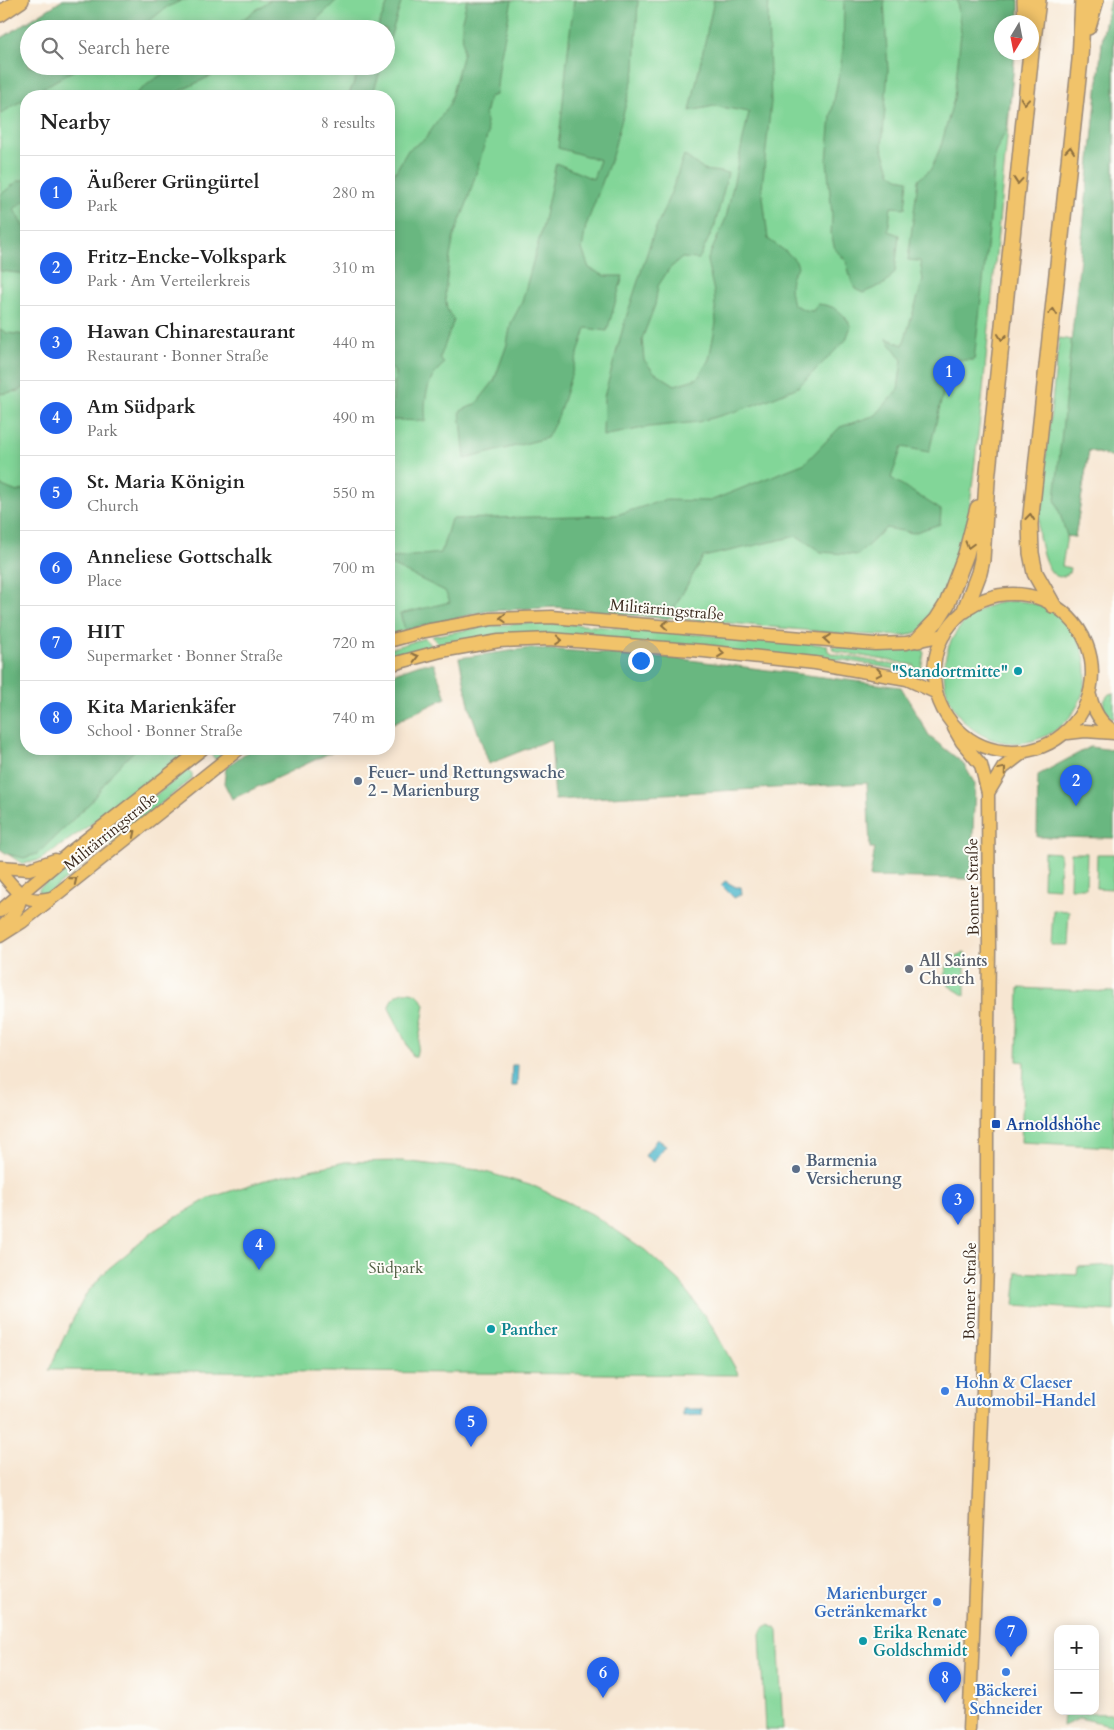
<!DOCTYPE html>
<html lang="en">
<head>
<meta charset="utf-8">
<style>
	:root { --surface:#fff; --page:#f2f2f2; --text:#222; --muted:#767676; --line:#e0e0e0; --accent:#2563eb }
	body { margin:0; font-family:Cardo,serif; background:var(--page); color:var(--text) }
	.controls { position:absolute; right:15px; bottom:15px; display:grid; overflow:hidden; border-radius:10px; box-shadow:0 2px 12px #0003 }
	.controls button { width:45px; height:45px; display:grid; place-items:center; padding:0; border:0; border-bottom:1px solid var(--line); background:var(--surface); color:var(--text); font:25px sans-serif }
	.compass { position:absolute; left:994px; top:15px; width:45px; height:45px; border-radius:50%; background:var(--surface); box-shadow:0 2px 12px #0003; rotate:190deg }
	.you { position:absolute; left:640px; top:660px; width:18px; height:18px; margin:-12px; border:4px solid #fff; border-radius:50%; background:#1a73e8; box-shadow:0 0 0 8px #1a73e833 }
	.badge { display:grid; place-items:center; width:32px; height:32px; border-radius:50%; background:var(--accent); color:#fff; font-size:16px; font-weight:700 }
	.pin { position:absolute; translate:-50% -41px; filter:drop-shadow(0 1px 2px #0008) }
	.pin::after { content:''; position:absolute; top:26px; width:18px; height:15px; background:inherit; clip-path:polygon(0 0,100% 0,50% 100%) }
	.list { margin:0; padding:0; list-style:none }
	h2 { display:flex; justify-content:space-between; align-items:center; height:65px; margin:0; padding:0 20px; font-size:21px }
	h2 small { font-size:16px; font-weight:400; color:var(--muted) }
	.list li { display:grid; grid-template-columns:32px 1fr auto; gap:15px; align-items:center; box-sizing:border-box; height:75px; padding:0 20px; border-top:1px solid var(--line) }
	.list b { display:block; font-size:19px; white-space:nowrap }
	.list p { margin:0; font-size:16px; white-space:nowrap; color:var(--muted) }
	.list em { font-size:16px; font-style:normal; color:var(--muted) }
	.icon { flex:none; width:28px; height:28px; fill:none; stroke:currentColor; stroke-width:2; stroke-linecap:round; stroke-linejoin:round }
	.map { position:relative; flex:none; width:1114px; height:1730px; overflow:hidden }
	.search { position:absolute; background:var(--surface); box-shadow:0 2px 12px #0003; left:20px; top:20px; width:375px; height:55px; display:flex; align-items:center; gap:12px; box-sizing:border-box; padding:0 18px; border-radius:28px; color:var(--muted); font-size:19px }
	.panel { position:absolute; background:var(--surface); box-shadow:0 2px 12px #0003; left:20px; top:90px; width:375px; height:665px; border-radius:20px }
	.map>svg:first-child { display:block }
</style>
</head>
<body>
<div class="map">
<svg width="1114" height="1730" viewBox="0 0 1114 1730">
	<rect width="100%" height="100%" fill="#fdfcf7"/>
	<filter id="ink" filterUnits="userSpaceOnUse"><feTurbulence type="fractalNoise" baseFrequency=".02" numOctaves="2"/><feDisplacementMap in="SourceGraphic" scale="10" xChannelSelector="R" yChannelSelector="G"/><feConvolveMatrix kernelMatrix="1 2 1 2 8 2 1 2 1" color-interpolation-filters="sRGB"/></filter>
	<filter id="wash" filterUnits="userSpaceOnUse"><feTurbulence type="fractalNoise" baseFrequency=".0096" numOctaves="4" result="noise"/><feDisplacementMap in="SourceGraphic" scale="20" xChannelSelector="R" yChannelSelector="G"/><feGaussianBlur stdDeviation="1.12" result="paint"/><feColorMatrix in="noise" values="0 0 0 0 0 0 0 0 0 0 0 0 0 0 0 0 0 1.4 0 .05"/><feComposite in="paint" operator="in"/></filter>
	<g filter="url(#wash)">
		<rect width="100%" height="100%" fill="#f7e6d2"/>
		<path fill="#82d698" stroke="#5e805b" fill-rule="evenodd" d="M63 0H1019L1002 22V52L1015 53 982 401 966 539 942 607 921 631 905 636 846 634 556 607 488 611 405 630 389 635V96H26V749H193L150 783 40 860 23 864 0 849V39ZM29 29H386V66H29Z
			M1110 0H1114V458L1089 450 1075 537 1067 536 1062 566 1070 568 1069 573C1047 591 1039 540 1038 528L1059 338 1072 340 1103 34Z
			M944 672a71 71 0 1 1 142 0a71 71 0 1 1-142 0Z
			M525 623 570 624 827 645 828 651 833 654 911 668 912 672 911 674 905 671 844 660 498 636 440 646 432 636 488 626Z
			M425 638 433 647 389 659V649Z
			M832 646 887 650 921 648 924 653 920 674 919 676 916 675V669L913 665 839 652 833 650Z
			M1114 693V719C1102 711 1099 706 1109 694Z
			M214 749H230L216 760 209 752Z
			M186 771 192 773V779L50 892 45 894H39V888Z
			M1044 852 1060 853 1059 888 1043 887Z
			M1071 853H1087L1086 888H1070Z
			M1097 854H1114L1112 889 1096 888Z
			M1053 910 1069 911 1067 945H1051Z
			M965 953V996L949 986C941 971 948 956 965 953Z
			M1019 988 1114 992V1147L1021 1142 1024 1062 1017 1061Z
			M404 992C414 991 421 995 425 1005L416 1057H413L389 1008C389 1000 396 994 404 992Z
			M402 1161 479 1170 536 1187 592 1214 645 1250 680 1282 712 1326 739 1375 49 1370 66 1333 86 1294 108 1269 158 1228 209 1198 265 1180 345 1162Z
			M1114 1265V1311L1014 1305 1017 1272 1077 1275 1078 1267Z
			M768 1625 776 1628 778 1631 783 1730H765L760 1634 762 1629Z
			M1064 1713 1114 1714V1726L1080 1718 1063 1726Z"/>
		<path fill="#69b780" stroke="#52704f" d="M63 0H183L167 7 139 29H29V66H81L29 96H26V98L0 114V39Z
			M270 0H337L307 29H229Z
			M389 0H402L386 51V29H377Z
			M467 0H512L500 60 496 95 489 97 485 115 488 133 467 203 454 236 449 262 445 293 447 309 454 320 440 358 444 364C427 377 423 401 426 421L391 420 395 372 389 365V183L408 150 425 139 449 105 463 53 462 20Z
			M574 0H638L635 70 612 156 586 226 582 249 589 268 605 276H623L607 331 586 328 558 417 547 438 465 459 460 411 476 404 494 381 507 344 511 323 522 302 543 225 556 163 593 179 600 160 558 148C564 99 567 49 574 0Z
			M714 0H769L768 19 771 102 762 188 768 239C777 246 797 257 798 267 788 278 789 290 793 304L805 310 813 311 817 304C835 305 843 312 851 326L846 340 798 387 767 400 737 411 698 422 649 427 603 436 604 397 624 324 653 235 672 190 684 155 704 170 728 173 715 225 699 259 682 258 669 269 658 286 655 305 642 339 644 360 654 372 675 385 698 378 709 359 716 323 714 292 707 261 726 218 749 112 714 106 690 111Z
			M844 0H884L888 70 882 147 891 173 898 178 908 180 905 208 891 207 888 231 899 235 895 272 886 283 863 293 855 289 851 280 846 261 835 249 831 234 832 216 827 161 831 116 843 53Z
			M957 0H1019V22H1002V52L1015 53 1007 128 995 153 991 212 974 360H951L929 452 902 447 891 478 941 510 940 524 913 533 886 528 858 555 821 552 797 536 703 557 668 619 556 607 488 611 405 630 400 614 450 602 445 591 389 564V556L393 558 441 553 451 519 616 515 664 500 710 501 805 463 840 427 876 415 898 389 902 360 886 338 903 345 923 280 920 261 908 260 918 180 931 169 941 146 954 98 961 33Z
			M1110 0H1114V458L1089 450 1075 537 1067 536 1055 499 1103 34Z
			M176 66H231L170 96H133L153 80Z
			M361 66H382L372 96H348Z
			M26 179V200L14 209 26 232V274L0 271V195L18 181Z
			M0 329 7 333 26 335V386L19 391 0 394Z
			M0 485 17 492 26 489V749H136L112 773 90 803 37 854 24 858 7 854 0 849Z
			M531 648 674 658 901 687 930 737 963 763 975 784 971 879 870 877 875 848H870L867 783 555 800 551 739 489 764 470 709 459 658Z
			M420 664H434L446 698 389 725V675Z
			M1090 747 1114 750V838L1037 837 1038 775Z
			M251 749H338L232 799 224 783 226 767Z"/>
		<path fill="#4eb7cc" stroke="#447075" d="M725 881 736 887H741L742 894 734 898 721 885Z
			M512 1065H518L517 1086H511Z
			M657 1139 666 1145 653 1162 645 1156Z
			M683 1409H702V1415L683 1416Z"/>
	</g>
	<g filter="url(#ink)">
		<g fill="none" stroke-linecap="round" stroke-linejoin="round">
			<defs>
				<path id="major" d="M934 673a79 79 0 1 1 158 0a79 79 0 1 1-158 0Z
					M389 641 425 631 491 619 551 617 875 644 906 643 944 635
					M389 665 441 651 499 641 550 639 704 651 815 663 907 679 935 692
					M1090 696C1094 711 1100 723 1114 731
					M954 728 962 742 981 765 988 793 989 949 987 1124V1265L982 1422 969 1730
					M1068 733 1085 731 1114 733
					M988 793 1003 768 1025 751
					M0 867 29 869 55 860
					M0 871C16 890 24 905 51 898
					M0 911 68 854 202 749
					M0 929C12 917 18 913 21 895
					M0 936 22 922 239 749"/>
				<path id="highway" d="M1025 0 1026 22
					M0 14 21 0
					M1088 27 1096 0
					M1032 48 1038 0
					M1053 605 1035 573 1031 553 1030 524 1080 60 1083 0
					M965 610 979 573 982 560 987 481 1031 52
					M918 640 937 620 947 604 966 554 978 508"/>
			</defs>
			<use href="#major" stroke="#998878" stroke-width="15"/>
			<use href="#highway" stroke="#998878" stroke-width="18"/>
			<use href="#major" stroke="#f1c36a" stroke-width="12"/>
			<use href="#highway" stroke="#f1c36a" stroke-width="15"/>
		</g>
		<defs><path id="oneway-chevron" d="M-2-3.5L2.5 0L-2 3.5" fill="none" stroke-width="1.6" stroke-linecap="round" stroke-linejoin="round" transform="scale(1.25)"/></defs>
		<g stroke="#8d6f40">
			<use href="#oneway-chevron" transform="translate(1025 101) rotate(95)"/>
			<use href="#oneway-chevron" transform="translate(1070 150) rotate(-84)"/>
			<use href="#oneway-chevron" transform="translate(1018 181) rotate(95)"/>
			<use href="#oneway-chevron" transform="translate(1053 312) rotate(-84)"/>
			<use href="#oneway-chevron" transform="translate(1002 337) rotate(96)"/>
			<use href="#oneway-chevron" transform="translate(1030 517) rotate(-84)"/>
			<use href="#oneway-chevron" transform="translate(969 545) rotate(106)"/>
			<use href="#oneway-chevron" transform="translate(503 618) rotate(178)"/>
			<use href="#oneway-chevron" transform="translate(665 625) rotate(-175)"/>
			<use href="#oneway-chevron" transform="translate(827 639) rotate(-175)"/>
			<use href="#oneway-chevron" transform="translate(559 640) rotate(4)"/>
			<use href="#oneway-chevron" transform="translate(721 653) rotate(6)"/>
			<use href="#oneway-chevron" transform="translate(415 657) rotate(-15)"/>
			<use href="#oneway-chevron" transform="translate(879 673) rotate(10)"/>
			<use href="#oneway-chevron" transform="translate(1003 770) rotate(-50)"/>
			<use href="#oneway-chevron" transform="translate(133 833) rotate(-39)"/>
			<use href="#oneway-chevron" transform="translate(74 880) rotate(-39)"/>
		</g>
	</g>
	<g fill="#0f9aa8" stroke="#fdfcf7" stroke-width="2">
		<circle cx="1018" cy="671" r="5"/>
		<circle cx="491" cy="1329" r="5"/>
		<circle cx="863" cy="1641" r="5"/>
	</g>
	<g fill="#5c6f8a" stroke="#fdfcf7" stroke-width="2">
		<circle cx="358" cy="781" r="5"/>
		<circle cx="796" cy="1169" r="5"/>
	</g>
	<circle fill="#6b7280" stroke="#fdfcf7" stroke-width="2" cx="909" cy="969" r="5"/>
	<rect fill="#1a4fb4" stroke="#fdfcf7" stroke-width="2" x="991" y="1119" width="10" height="10" rx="2.5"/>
	<g fill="#3f7fe0" stroke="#fdfcf7" stroke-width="2">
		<circle cx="945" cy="1391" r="5"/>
		<circle cx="937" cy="1602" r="5"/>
		<circle cx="1006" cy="1672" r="5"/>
	</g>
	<g text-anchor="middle" stroke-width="4" stroke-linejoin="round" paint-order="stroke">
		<g font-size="16" fill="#3b2a1e" stroke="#fdfcf7">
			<text transform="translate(667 609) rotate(5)" y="6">Militärringstraße</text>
			<text transform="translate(110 831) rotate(-39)" y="6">Militärringstraße</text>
			<text transform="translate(972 887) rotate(-91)" y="6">Bonner Straße</text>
			<text transform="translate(969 1291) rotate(-89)" y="6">Bonner Straße</text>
		</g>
		<g font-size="16" font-weight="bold" fill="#0d838f" stroke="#fdfcf7" text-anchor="start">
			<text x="1008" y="677" text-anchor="end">"Standortmitte"</text>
			<text x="501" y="1335">Panther</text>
			<text x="873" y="1638">Erika Renate<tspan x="873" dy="18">Goldschmidt</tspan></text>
		</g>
		<g font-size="16" font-weight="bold" fill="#4e5e75" stroke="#fdfcf7" text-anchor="start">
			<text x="368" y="778">Feuer- und Rettungswache<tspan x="368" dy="18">2 - Marienburg</tspan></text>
			<text x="806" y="1166">Barmenia<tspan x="806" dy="18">Versicherung</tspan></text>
		</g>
		<g font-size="16" font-weight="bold" fill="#5b616d" stroke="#fdfcf7" text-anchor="start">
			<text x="919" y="966">All Saints<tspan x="919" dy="18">Church</tspan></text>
		</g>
		<g font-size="16" font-weight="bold" fill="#164399" stroke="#fdfcf7" text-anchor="start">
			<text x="1006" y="1130">Arnoldshöhe</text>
		</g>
		<g font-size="16" fill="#505e43" stroke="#fdfcf7">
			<text x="396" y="1273">Südpark</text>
		</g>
		<g font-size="16" font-weight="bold" fill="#366cbe" stroke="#fdfcf7" text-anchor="start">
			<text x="955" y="1388">Hohn &amp; Claeser<tspan x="955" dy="18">Automobil-Handel</tspan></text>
			<text x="927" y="1599" text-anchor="end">Marienburger<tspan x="927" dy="18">Getränkemarkt</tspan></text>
			<text x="1006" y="1696" text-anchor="middle">Bäckerei<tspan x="1006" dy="18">Schneider</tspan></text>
		</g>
	</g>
</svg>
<div class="controls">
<button>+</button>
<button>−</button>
</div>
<svg class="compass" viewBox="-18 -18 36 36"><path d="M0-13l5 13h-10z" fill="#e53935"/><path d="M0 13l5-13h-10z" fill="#767676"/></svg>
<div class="you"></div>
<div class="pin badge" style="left:949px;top:397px">1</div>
<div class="pin badge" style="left:1076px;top:806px">2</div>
<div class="pin badge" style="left:958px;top:1225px">3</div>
<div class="pin badge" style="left:259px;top:1270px">4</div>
<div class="pin badge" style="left:471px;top:1447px">5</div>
<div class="pin badge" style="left:603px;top:1698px">6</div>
<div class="pin badge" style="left:1011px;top:1657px">7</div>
<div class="pin badge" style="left:945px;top:1703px">8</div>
<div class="search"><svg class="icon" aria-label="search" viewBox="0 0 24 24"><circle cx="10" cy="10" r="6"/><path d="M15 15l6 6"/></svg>Search here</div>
<section class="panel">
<h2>Nearby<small>8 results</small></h2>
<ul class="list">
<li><span class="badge">1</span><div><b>Äußerer Grüngürtel</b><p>Park</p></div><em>280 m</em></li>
<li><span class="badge">2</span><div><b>Fritz-Encke-Volkspark</b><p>Park · Am Verteilerkreis</p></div><em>310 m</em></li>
<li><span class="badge">3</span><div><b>Hawan Chinarestaurant</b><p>Restaurant · Bonner Straße</p></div><em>440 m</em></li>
<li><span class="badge">4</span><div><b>Am Südpark</b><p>Park</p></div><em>490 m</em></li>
<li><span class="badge">5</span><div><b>St. Maria Königin</b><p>Church</p></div><em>550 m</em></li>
<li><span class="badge">6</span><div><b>Anneliese Gottschalk</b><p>Place</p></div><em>700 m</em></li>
<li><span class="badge">7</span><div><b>HIT</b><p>Supermarket · Bonner Straße</p></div><em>720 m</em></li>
<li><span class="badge">8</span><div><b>Kita Marienkäfer</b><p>School · Bonner Straße</p></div><em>740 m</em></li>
</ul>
</section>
</div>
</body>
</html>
